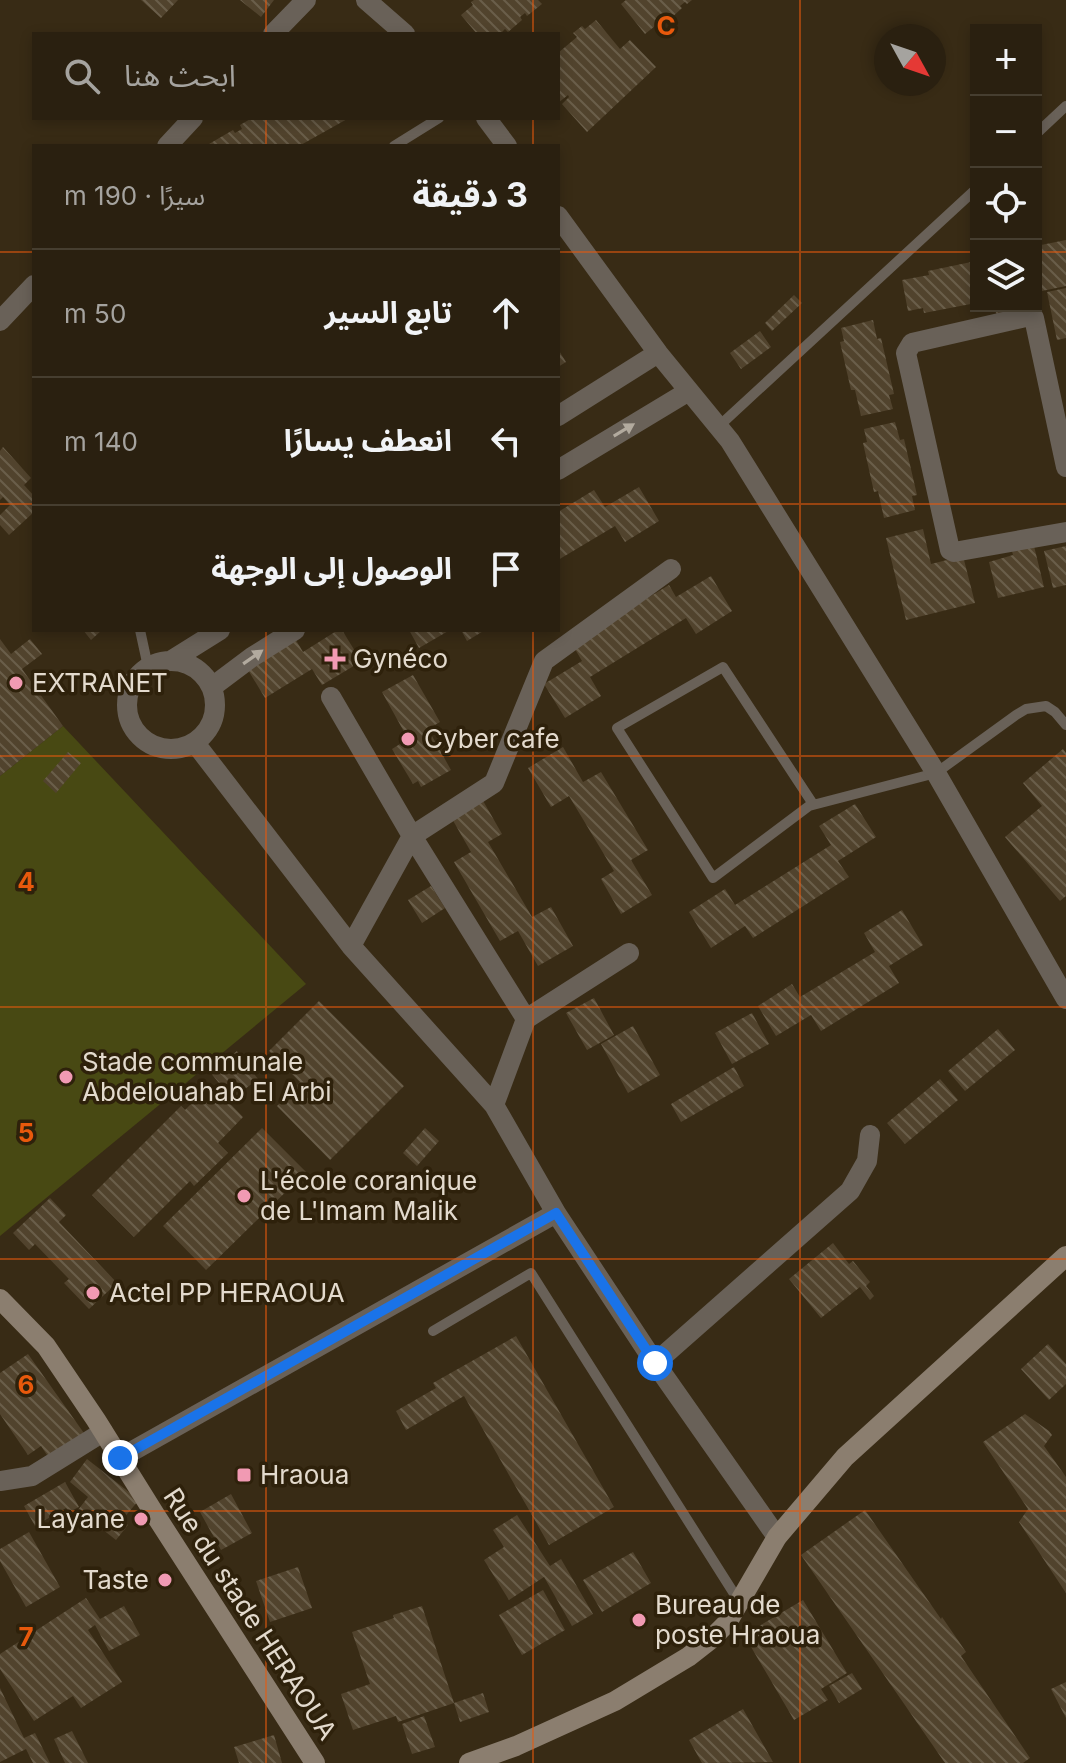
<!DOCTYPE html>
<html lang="ar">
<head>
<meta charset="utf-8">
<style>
	:root { --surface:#2a2010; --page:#322819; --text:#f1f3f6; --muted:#a5a39f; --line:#463e30 }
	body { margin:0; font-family:Inter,"Noto Sans Arabic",sans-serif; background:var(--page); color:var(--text); direction:rtl }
	.controls { position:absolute; right:24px; top:24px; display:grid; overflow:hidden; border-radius:0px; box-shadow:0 4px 12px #0003 }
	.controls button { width:72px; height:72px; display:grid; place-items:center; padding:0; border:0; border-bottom:2px solid var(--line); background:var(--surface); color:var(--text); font:40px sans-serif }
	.compass { position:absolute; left:874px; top:24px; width:72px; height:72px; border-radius:50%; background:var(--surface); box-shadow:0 4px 12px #0003; rotate:130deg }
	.stop { position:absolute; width:24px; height:24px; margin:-18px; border:6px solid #1a73e8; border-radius:50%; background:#fff }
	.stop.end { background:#1a73e8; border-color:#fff; box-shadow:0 2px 8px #0008 }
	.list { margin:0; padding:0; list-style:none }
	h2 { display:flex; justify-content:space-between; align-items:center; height:104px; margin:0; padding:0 32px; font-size:34px }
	h2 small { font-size:26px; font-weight:400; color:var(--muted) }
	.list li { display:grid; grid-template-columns:52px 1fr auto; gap:24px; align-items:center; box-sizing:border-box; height:128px; padding:0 32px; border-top:2px solid var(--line) }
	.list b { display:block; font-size:30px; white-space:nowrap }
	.list em { font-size:26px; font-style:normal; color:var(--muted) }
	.icon { flex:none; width:44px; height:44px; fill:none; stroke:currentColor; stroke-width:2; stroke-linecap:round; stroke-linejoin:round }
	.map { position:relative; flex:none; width:1066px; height:1763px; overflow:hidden; direction:ltr }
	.search { position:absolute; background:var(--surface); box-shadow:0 4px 12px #0003; left:32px; top:32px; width:528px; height:88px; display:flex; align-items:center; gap:20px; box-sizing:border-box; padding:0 28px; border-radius:0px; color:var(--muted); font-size:30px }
	.panel { position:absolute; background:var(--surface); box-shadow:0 4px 12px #0003; left:32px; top:144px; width:528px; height:488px; border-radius:0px; direction:rtl }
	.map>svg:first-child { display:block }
</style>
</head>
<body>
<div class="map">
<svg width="1066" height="1763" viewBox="0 0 1066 1763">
	<defs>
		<pattern id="building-back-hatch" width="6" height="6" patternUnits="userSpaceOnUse" patternTransform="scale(2)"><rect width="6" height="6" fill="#51432d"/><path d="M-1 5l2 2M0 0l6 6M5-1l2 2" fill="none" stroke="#6a5e4a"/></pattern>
	</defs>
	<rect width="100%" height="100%" fill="#382b15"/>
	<path fill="#484913" d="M63 726 306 984 0 1236V776Z"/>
	<path fill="url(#building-back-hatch)" d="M141 0H178L161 18Z
		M240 0H274L261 17Z
		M474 0H538L542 4 527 16 525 13 520 17 522 20 508 32 505 29 500 34H477L461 15 473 5 471 2Z
		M626 0H692L687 4 685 2 680 6 682 8 668 21 665 18 645 34 621 4Z
		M596 20 620 49 630 40 656 67 587 132 562 104 569 97 568 95 558 103V53L577 37 573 33 582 26 585 29Z
		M252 118H349L299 146H211L209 144 233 130 235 133 242 129 240 125Z
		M1066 240V286L1042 291 1040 284 1036 285V246Z
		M976 261V303L924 313 923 308 908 311 902 280 929 275 928 271Z
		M1066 288V338L1057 340 1047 292Z
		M794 295 802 303 772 331 765 323Z
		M993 306H1018L997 315Z
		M873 320 877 339 881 338 894 394 889 395 893 409 861 416 855 390H851L840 342 844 341 841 328Z
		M760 331 771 347 741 369 730 353Z
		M558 349 566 362 558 367Z
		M895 422 900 440 904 439 917 495 912 496 915 510 884 518 878 491 874 492 863 443 867 442 864 429Z
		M3 447 31 478 24 485 34 496V512L9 535 0 525V515L10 505 3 497 0 500V451Z
		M639 487 659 521 625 542 615 526 558 560V512L594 490 605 507Z
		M923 529 931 564 963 556 975 603 906 620 886 538Z
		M1034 546 1044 587 998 598 989 562 1013 555 1012 551Z
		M1066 546V585L1053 588 1044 551Z
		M711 576 732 611 696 634 686 618 590 677 601 696 565 718 544 684 582 661 572 644 669 585 676 597Z
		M83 630H102L91 640Z
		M338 630H342L358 656 354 658 357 664 322 685 312 669 265 698 245 665 293 635 303 652Z
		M409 630H450L419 648Z
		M461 630H485L467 641Z
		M0 639 11 654 30 639 42 654 22 669 63 726 0 776Z
		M413 675 440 722 428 729 451 770 421 787 418 781 413 784 392 749 408 739 382 692Z
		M563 747 583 782 601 772 648 850 631 860 652 895 621 914 601 879 614 871 569 796 551 807 528 768Z
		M1063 749 1066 753V896L1060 901 1005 837 1042 806 1023 783Z
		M68 752 81 763 56 793 43 781Z
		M482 799 502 834 488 842 532 917 551 907 573 946 538 966 518 931 500 941 454 862 471 852 451 817Z
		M855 804 876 837 838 861 849 877 753 938 745 926 711 948 689 912 725 889 735 905 831 845 819 826Z
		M431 886 445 908 422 923 408 900Z
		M902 910 923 945 889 966 899 983 821 1031 811 1015 776 1036 758 1006 792 984 800 997 875 952 864 933Z
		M594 998 614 1035 587 1050 566 1013Z
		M319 1001 404 1086 330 1160 277 1106 300 1082 269 1051Z
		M752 1013 769 1044 732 1064 715 1033Z
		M633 1026 660 1075 628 1093 601 1044Z
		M998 1029 1015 1050 965 1091 948 1071Z
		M237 1051 258 1079 232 1099 210 1072Z
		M734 1067 744 1086 681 1122 671 1104Z
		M940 1079 958 1100 905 1144 887 1123Z
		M211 1084 243 1117 218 1143 228 1153 194 1186 190 1181 134 1237 92 1195 181 1106 185 1110Z
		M262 1128 306 1172 206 1270 163 1226Z
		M425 1128 439 1141 417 1166 403 1153Z
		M50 1198 66 1215 59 1222 117 1283 89 1309 64 1283 69 1279 35 1244 29 1250 13 1233Z
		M833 1243 849 1264 853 1261 870 1282 866 1286 874 1296 870 1300 860 1287 821 1318 789 1279Z
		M516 1336 614 1507 549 1545 464 1396 406 1430 396 1411 436 1388 433 1383Z
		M1048 1344 1066 1364V1384L1049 1400 1021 1369Z
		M28 1354 86 1436 51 1461 41 1446 28 1455 0 1414V1373Z
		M1025 1414 1049 1431 1052 1435 1044 1446 1066 1477V1593L1019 1522 1028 1509 983 1442Z
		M87 1459 139 1500 122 1520 128 1525 116 1540 78 1510 88 1497 70 1482Z
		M65 1482 79 1507 69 1512 66 1508 35 1526 24 1506Z
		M231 1494 252 1533 221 1550 200 1512Z
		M865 1510 941 1619 942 1617 966 1652 961 1656 1030 1758 1023 1763H945L801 1555Z
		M517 1515 550 1566 561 1559 593 1614 572 1626 544 1577 509 1600 484 1560 504 1547 493 1530Z
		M29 1532 60 1587 26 1607 0 1561V1549Z
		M633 1552 651 1583 602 1612 583 1580Z
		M298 1567 312 1608 270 1622 256 1581Z
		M543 1590 565 1630 522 1655 499 1615Z
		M86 1598 100 1619 124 1606 140 1635 109 1651 95 1625 88 1630 122 1682 81 1708 73 1696 34 1721 0 1669V1654Z
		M803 1600 847 1673 821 1689 828 1700 794 1720 744 1635Z
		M422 1606 454 1703 398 1722 396 1716 353 1730 341 1694 370 1684 352 1632 394 1618 393 1615Z
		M852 1673 862 1689 839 1703 829 1686Z
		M1066 1682V1718L1051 1689Z
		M0 1688 24 1738 35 1733 50 1763H33L26 1749 0 1762Z
		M483 1693 489 1712 460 1722 454 1703Z
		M743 1709 773 1762 702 1763 689 1740Z
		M424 1716 435 1747 412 1754 402 1724Z
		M72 1731 88 1763H65L54 1739Z
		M274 1735 282 1763H239L234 1747Z"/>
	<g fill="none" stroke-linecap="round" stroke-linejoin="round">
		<path stroke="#696158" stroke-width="10" d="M1036 134 1066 106
			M394 146 439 118
			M718 427 976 189
			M140 630 148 667
			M813 804 723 667 617 728 713 878 809 806 936 773 1016 715 1026 709 1046 706 1055 712 1066 725
			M433 1331 531 1273 740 1603"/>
		<path stroke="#696158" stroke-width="20" d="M366 0 405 34
			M273 34 306 0
			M486 118 507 146
			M167 146 193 118
			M558 216 658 353 730 441 936 773 1066 999
			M0 321 34 285
			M558 416 658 353
			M1066 467 1034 318 1030 316 912 343 906 353 950 550 954 552 1066 532
			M558 470 689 391
			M671 569 544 661 494 783 412 836 351 946 494 1105 556 1213 655 1363 777 1537
			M172 660 220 630
			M127 705a44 44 0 1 1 88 0a44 44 0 1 1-88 0Z
			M212 687 252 657 295 630
			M331 697 412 836 526 1019 494 1105
			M195 743 351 946
			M526 1019 629 953
			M655 1363 850 1191 867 1161 870 1135
			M120 1458 556 1213
			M0 1481 32 1476 103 1432"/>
		<path stroke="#8b7e6f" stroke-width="20" d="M0 1299 46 1346 96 1420 154 1513 315 1763
			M469 1763 516 1746 615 1701 688 1657 711 1639 727 1623 777 1537 845 1457 1066 1256"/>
	</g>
	<defs><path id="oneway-solid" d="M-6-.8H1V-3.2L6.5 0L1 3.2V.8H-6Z" transform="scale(2)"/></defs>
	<g fill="#b2aa9e">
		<use href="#oneway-solid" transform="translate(624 430) rotate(-31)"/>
		<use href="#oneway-solid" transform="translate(253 657) rotate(-35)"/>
	</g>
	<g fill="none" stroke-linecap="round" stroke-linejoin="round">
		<path stroke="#1a73e8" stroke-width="10" d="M120 1458 556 1213 655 1363"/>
	</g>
	<path fill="none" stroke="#e8590c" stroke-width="2" stroke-opacity="0.55" d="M266 0V34M533 0V34M800 0V1763M266 118V146M533 118V146M0 252H34M558 252H976M1036 252H1066M0 504H34M558 504H1066M266 630V1763M533 630V1763M0 756H1066M0 1007H1066M0 1259H1066M0 1511H1066"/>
	<g fill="#f19ab3" stroke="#2e210b" stroke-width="3">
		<path d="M331 647h8v8h8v8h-8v8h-8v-8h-8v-8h8z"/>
		<circle cx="16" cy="683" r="8"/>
		<circle cx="408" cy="739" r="8"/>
		<circle cx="66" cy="1077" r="8"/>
		<circle cx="244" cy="1196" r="8"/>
		<circle cx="93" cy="1293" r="8"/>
		<rect x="236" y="1467" width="16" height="16" rx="4"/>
		<circle cx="141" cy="1519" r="8"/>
		<circle cx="165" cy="1580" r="8"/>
		<circle cx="639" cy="1620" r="8"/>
	</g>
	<g text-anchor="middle" stroke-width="7" stroke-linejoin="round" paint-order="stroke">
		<g font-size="26" fill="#e3dacd" stroke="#2e210b" text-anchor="start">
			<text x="353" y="668">Gynéco</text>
			<text x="32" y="692">EXTRANET</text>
			<text x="424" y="748">Cyber cafe</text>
			<text x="82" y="1071">Stade communale<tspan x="82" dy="30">Abdelouahab El Arbi</tspan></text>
			<text x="260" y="1190">L'école coranique<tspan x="260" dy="30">de L'Imam Malik</tspan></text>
			<text x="109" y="1302">Actel PP HERAOUA</text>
			<text x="260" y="1484">Hraoua</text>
			<text x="125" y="1528" text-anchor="end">Layane</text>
			<text x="149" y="1589" text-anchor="end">Taste</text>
			<text x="655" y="1614">Bureau de<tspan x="655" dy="30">poste Hraoua</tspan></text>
		</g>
		<g font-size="26" fill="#e3dacd" stroke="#2e210b">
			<text transform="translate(250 1614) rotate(57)" y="9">Rue du stade HERAOUA</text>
		</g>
	</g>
	<g font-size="26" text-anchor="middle" font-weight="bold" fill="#e8590c" stroke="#2e210b" stroke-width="7" stroke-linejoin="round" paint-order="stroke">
		<text x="666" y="35">C</text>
		<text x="26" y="891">4</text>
		<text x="26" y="1142">5</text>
		<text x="26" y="1394">6</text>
		<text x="26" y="1646">7</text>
	</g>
</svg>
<div class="controls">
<button>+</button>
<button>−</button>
<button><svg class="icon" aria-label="locate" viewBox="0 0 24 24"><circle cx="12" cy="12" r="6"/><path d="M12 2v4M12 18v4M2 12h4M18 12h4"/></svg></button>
<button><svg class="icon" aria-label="layers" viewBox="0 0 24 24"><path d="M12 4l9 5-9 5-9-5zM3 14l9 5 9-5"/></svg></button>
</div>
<svg class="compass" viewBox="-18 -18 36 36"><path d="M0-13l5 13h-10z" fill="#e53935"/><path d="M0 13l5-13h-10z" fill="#a5a39f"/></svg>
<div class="stop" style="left:655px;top:1363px"></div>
<div class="stop end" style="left:120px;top:1458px"></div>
<div class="search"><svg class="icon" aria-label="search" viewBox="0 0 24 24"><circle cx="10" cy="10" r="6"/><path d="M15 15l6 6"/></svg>ابحث هنا</div>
<section class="panel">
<h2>3 دقيقة<small>سيرًا · 190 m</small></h2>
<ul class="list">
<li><svg class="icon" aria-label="ahead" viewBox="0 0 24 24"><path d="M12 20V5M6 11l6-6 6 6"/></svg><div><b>تابع السير</b></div><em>50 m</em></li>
<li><svg class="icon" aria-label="left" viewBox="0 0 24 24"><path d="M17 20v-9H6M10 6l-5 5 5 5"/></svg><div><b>انعطف يسارًا</b></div><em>140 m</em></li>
<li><svg class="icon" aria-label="arrive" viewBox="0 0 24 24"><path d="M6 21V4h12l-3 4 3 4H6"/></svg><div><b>الوصول إلى الوجهة</b></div></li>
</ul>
</section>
</div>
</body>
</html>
